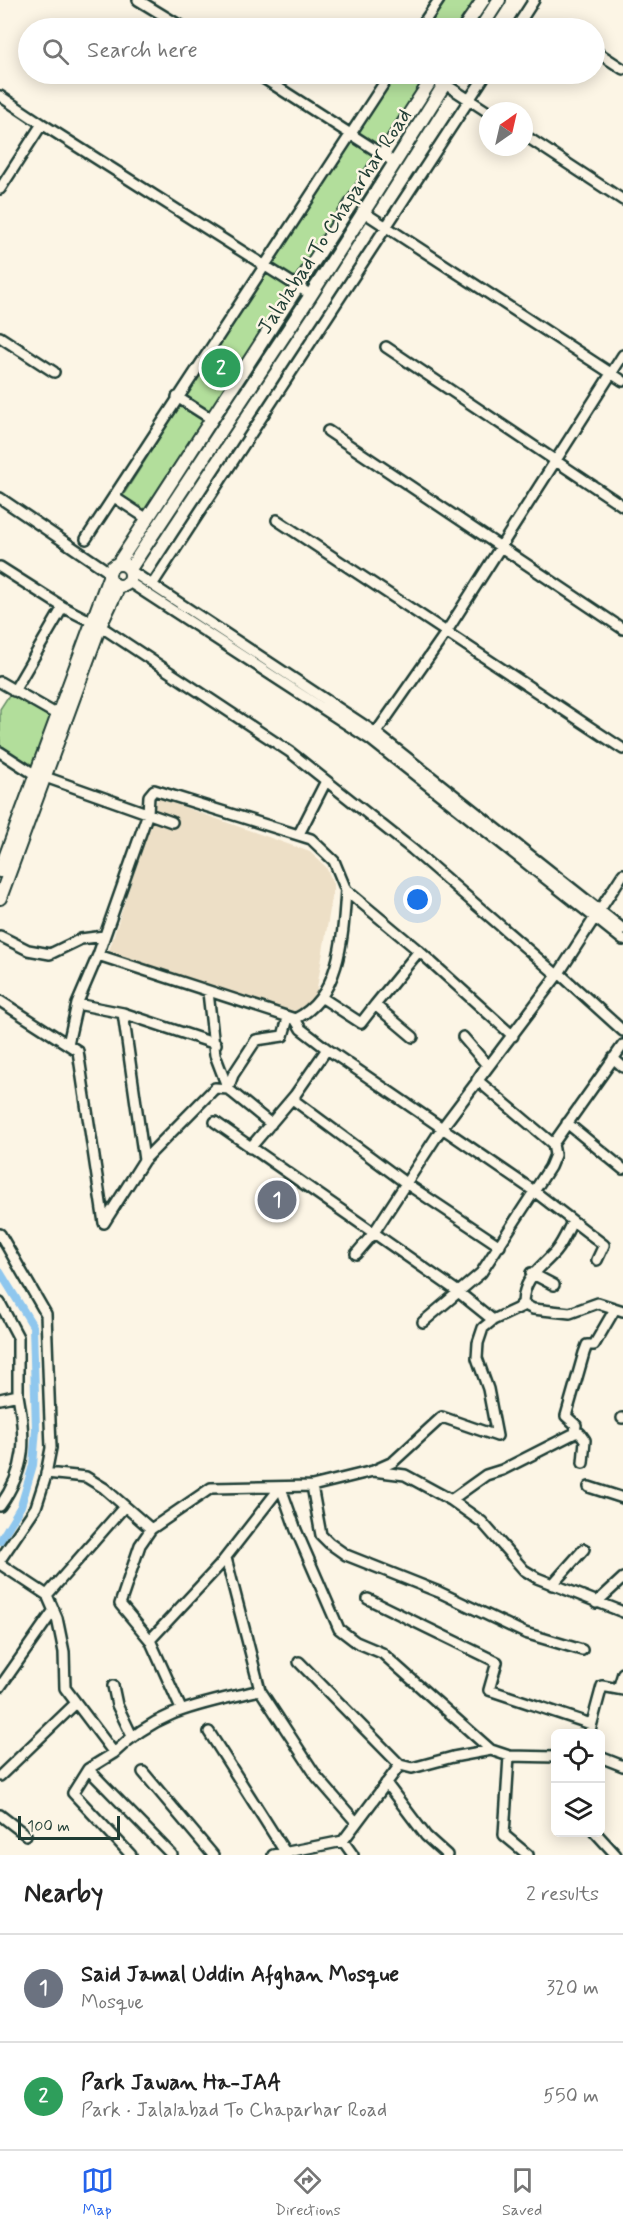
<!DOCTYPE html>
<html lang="en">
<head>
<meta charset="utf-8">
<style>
	:root { --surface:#fff; --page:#f6f6f6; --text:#222; --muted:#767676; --line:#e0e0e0; --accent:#2563eb }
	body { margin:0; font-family:Mynerve,sans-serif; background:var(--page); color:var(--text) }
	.controls { position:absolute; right:18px; bottom:18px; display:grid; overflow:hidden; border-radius:9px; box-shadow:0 3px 15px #0003 }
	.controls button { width:54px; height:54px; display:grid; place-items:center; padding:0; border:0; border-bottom:2px solid var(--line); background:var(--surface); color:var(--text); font:30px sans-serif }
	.compass { position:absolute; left:479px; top:102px; width:54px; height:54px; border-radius:50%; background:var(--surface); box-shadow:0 3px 15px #0003; rotate:34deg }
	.scale { position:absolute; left:18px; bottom:15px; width:102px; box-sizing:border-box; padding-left:6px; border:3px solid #1f3d34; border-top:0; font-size:16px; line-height:21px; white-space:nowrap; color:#1f3d34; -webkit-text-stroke:4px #fcf5e5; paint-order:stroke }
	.you { position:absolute; left:418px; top:900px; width:21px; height:21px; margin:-15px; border:4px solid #fff; border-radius:50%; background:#1a73e8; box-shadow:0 0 0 9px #1a73e833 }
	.badge { display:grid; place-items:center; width:39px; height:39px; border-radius:50%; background:var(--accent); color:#fff; font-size:20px; font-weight:700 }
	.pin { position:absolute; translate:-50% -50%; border:3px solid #fff; box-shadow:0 2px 6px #0006 }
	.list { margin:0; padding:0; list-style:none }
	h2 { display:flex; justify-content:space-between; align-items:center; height:78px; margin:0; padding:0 24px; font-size:26px }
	h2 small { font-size:20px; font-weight:400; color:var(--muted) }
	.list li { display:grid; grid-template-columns:39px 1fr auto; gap:18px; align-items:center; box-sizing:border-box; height:108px; padding:0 24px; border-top:2px solid var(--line) }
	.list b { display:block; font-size:22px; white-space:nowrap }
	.list p { margin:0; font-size:20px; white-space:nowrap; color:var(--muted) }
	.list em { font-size:20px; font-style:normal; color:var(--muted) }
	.icon { flex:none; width:33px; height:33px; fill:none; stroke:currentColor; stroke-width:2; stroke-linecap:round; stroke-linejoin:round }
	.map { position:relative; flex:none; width:623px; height:1855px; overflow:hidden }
	.search { position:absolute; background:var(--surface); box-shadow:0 3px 15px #0003; left:18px; right:18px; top:18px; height:66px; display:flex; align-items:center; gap:15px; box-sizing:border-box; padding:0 21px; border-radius:33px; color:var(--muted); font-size:22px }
	.sheet { height:294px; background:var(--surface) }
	nav { display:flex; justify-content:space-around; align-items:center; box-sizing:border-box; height:84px; border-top:2px solid var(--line); background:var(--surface); font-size:16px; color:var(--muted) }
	nav a { display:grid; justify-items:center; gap:3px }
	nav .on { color:var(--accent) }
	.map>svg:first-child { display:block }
</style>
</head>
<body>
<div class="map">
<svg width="623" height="1855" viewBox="0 0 623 1855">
	<rect width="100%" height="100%" fill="#fcf5e5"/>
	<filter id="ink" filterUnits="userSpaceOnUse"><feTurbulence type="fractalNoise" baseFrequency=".0167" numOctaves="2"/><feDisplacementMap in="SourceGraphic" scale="12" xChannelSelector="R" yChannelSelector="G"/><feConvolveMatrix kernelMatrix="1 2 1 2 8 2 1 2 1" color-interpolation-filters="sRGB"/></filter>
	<g filter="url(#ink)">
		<path fill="#eddfc6" d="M158 798 310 852 326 867 334 885 316 994 301 1012H288L107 957Z"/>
		<path fill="#b2de9b" stroke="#688e68" stroke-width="1.5" d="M443 0H478L460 28H425Z
			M395 74H431L142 513 122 497 293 227Z
			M11 692 52 718 32 768 0 747V709Z"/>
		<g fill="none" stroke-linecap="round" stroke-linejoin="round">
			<path stroke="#8fc7ee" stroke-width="8" d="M0 1272 33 1326 36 1429 33 1465 21 1506 0 1541"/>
			<defs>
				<path id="minor" d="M138 0 184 28
					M420 28 439 0
					M516 28 534 0
					M594 50 623 69
					M257 74 394 162
					M445 84 488 112
					M0 96 42 124
					M524 135 623 200
					M0 189 42 124 311 295
					M362 211 623 381
					M0 337 54 372
					M386 347 623 506
					M177 397 210 418
					M328 431 623 629
					M114 497 146 518
					M0 498 109 572
					M277 520 623 749
					M86 539 390 74
					M0 567 63 607 100 626 290 752 412 849 557 975
					M131 571 376 733 623 929
					M129 582 371 740 623 940
					M152 585 486 74
					M0 682 63 718
					M14 691 63 607
					M373 737 445 634 623 355
					M0 752 31 772 172 822
					M299 834 326 781
					M623 874 559 973 623 1031
					M346 890 334 861 311 839 154 790 149 796 148 813 98 955 295 1019 301 1029 327 1049 534 1191 604 1245 597 1260
					M0 936 28 950 50 954 81 939 104 936
					M208 992 215 1055 228 1089 271 1124
					M321 997 361 1023 375 1005 413 1037
					M0 1001 78 1051 104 1223
					M77 1004 123 1013 144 1160
					M375 1005 419 951
					M123 1013 216 1044
					M295 1019C341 997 343 935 346 890L419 951 513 1036
					M463 1037 487 1065 477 1080 553 1144
					M68 1044 77 1004 98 955
					M327 1049 295 1095V1101L407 1184 500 1246
					M613 1058 623 1067
					M215 1122 457 1291 493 1320
					M567 1123 623 1169
					M250 1148 295 1095
					M104 1223 144 1160 215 1088 228 1089 233 1075 256 1040 283 1036 288 1018
					M0 1234 46 1314 51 1448 45 1479 36 1507 0 1560
					M356 1254 373 1234 442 1128 559 973
					M531 1273 554 1285
					M0 1303 18 1337V1395L0 1399
					M518 1308 523 1303C524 1277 539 1270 555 1252 562 1244 567 1232 572 1222
					M423 1322 481 1273 550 1167 555 1155 553 1144 623 1045
					M622 1418H623
					M575 1433 576 1425 566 1416 584 1353 587 1345H594L615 1309
					M497 1436 488 1389 477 1358 478 1343 483 1328 493 1320 525 1305 533 1309 570 1313 598 1303 623 1311
					M375 1470 393 1462 442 1417 497 1436
					M46 1473 86 1477 104 1488 151 1529 140 1545 120 1604 150 1640 181 1709
					M312 1486 321 1535 329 1543 346 1555 439 1592 525 1633 582 1650
					M589 1487 623 1498
					M281 1488 296 1530 339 1629 356 1642 382 1653 491 1750
					M451 1500 486 1475 502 1470 575 1433H580L585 1440 583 1463
					M0 1506C27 1468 26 1439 18 1395
					M151 1529 211 1488 312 1486 373 1471 405 1475 451 1500 482 1522 524 1570 537 1578 623 1612
					M226 1558 260 1690 317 1777 356 1822
					M0 1564 47 1595 57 1618 64 1652 65 1688 114 1753 88 1769 73 1793 131 1855
					M552 1585 584 1549
					M47 1595 124 1507
					M368 1599 497 1662 489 1690 591 1724
					M596 1603 623 1578
					M150 1640 219 1566 279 1489
					M299 1662 400 1765
					M623 1673 618 1689 623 1690
					M113 1686 117 1705 132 1736
					M0 1687 54 1610
					M209 1732 287 1855
					M589 1734 602 1686 618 1689
					M114 1753C159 1709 200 1705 260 1690
					M509 1756 504 1835 528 1855
					M600 1757 623 1766
					M88 1769 172 1855
					M143 1772 213 1855
					M0 1776 75 1704
					M386 1783 426 1836 447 1855
					M0 1815 26 1835
					M595 1832 616 1855
					M343 1841 353 1855
					M273 1855 343 1841 400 1765 412 1768 453 1757 491 1750 509 1756 556 1757"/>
				<path id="major" d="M464 28 483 0
					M481 28 499 0
					M109 575a11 11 0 1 1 22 0a11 11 0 1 1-22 0Z
					M118 564 435 74
					M130 569 311 295 451 74
					M0 871 109 577
					M0 898 100 626 119 586"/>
			</defs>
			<use href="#minor" stroke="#1f3d34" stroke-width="14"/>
			<use href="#major" stroke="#1f3d34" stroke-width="16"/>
			<use href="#minor" stroke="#fcf5e5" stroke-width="9"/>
			<use href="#major" stroke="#fcf5e5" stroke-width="12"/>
		</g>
	</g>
	<g text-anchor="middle" stroke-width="5" stroke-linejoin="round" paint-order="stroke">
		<g font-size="21" fill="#1f3d34" stroke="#fcf5e5">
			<text transform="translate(334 221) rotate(-57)" y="7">Jalalabad To Chaparhar Road</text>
		</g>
	</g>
</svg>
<div class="controls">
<button><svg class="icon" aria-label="locate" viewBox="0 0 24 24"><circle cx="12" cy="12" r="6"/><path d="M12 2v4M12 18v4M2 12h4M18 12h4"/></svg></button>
<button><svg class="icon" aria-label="layers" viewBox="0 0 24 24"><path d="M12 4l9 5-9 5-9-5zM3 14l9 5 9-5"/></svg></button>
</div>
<svg class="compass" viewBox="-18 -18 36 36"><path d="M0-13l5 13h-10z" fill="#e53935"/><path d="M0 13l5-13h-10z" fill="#767676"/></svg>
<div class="scale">100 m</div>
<div class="you"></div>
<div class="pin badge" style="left:277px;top:1200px;background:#6b7280">1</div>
<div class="pin badge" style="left:221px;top:368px;background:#2e9e5b">2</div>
<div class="search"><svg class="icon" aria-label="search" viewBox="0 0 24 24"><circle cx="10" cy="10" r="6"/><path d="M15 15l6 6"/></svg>Search here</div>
</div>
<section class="sheet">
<h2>Nearby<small>2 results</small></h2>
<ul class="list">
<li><span class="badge" style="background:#6b7280">1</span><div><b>Said Jamal Uddin Afghan Mosque</b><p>Mosque</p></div><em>320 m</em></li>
<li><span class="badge" style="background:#2e9e5b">2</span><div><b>Park Jawan Ha-JAA</b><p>Park · Jalalabad To Chaparhar Road</p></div><em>550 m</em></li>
</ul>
</section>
<nav>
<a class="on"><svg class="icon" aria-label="map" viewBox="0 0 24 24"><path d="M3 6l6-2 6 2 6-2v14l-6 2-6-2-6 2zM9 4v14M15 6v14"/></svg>Map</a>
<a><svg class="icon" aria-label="directions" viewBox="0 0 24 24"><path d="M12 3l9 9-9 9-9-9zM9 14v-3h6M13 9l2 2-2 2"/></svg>Directions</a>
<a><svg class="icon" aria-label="saved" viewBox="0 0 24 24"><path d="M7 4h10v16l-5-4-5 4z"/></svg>Saved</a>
</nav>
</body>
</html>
